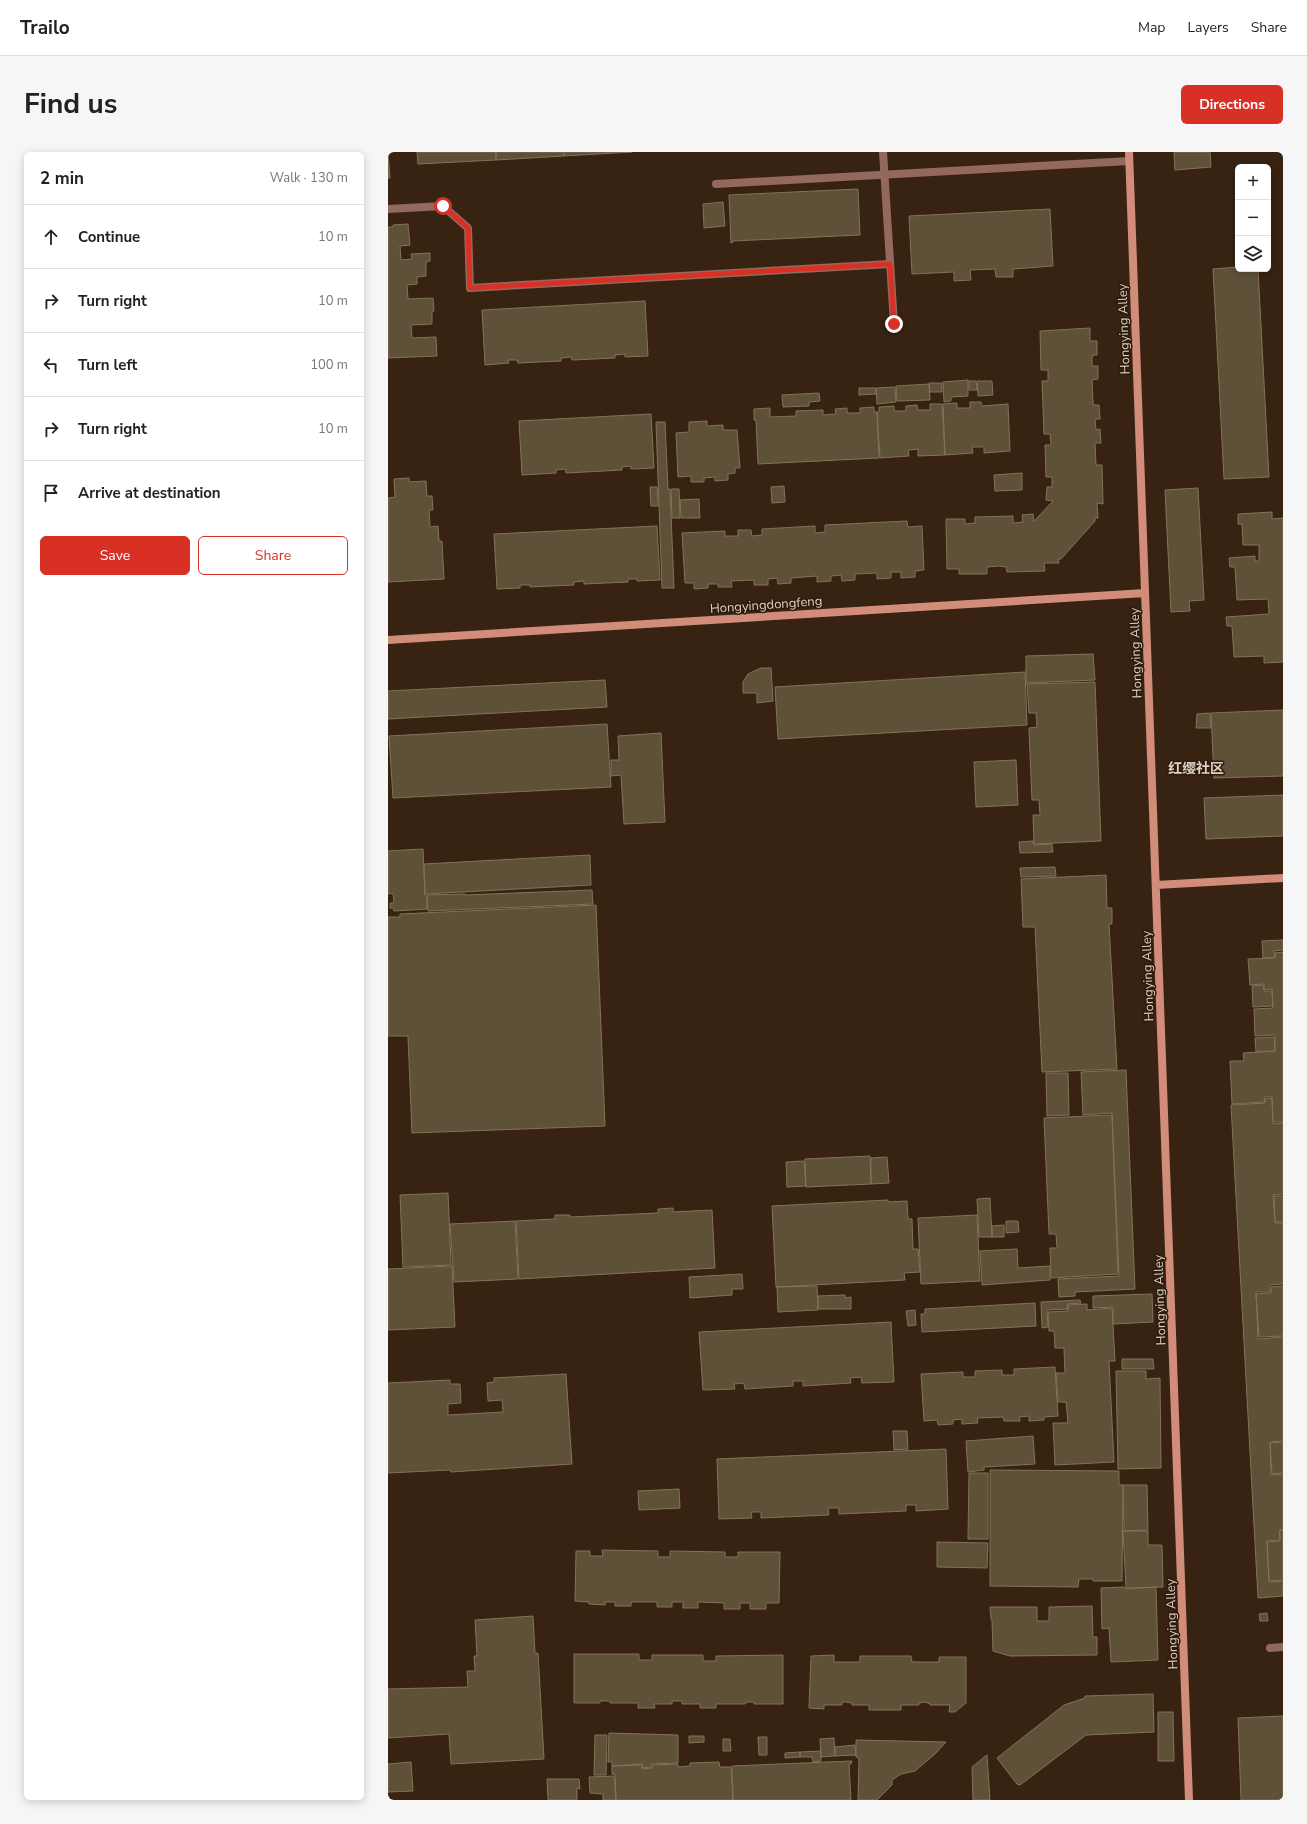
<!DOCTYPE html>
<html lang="en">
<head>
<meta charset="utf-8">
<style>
	:root { --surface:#fff; --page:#f6f6f6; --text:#222; --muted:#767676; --line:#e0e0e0; --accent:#d93025 }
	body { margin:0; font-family:"Nunito Sans","Noto Sans SC",sans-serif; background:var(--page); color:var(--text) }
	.controls { position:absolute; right:12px; top:12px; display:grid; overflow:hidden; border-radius:6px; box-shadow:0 2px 10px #0003 }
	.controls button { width:36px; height:36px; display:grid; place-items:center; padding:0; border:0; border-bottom:1px solid var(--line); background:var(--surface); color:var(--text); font:20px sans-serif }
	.stop { position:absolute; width:12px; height:12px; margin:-9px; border:3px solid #d93025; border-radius:50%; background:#fff }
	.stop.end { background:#d93025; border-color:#fff; box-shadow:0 1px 4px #0008 }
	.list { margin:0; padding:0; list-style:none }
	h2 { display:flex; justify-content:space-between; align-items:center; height:52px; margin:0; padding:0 16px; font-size:17px }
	h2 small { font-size:13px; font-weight:400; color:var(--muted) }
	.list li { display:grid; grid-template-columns:26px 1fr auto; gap:12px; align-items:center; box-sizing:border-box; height:64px; padding:0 16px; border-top:1px solid var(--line) }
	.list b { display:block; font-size:15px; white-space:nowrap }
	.list em { font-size:13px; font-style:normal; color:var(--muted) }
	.actions { display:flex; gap:8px; padding:12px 16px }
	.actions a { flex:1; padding:9px 0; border:1px solid var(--accent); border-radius:6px; text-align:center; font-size:14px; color:var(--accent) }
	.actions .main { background:var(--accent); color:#fff }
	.icon { flex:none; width:22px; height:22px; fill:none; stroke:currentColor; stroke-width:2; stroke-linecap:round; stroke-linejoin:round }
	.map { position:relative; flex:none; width:895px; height:1648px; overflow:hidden; border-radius:6px }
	header { display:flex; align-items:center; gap:24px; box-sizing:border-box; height:56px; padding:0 20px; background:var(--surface); border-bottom:1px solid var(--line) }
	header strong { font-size:19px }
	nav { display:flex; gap:22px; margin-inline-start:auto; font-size:14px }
	.intro { display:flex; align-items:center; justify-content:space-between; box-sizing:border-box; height:96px; padding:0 24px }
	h1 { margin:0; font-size:28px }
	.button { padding:10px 18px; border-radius:6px; background:var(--accent); color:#fff; font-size:14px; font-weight:700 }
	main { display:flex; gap:24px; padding:0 24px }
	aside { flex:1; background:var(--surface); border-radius:6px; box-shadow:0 2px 10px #0003 }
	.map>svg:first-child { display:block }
</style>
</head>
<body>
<header>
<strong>Trailo</strong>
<nav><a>Map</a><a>Layers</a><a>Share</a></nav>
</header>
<div class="intro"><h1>Find us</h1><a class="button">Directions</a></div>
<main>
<aside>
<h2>2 min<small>Walk · 130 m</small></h2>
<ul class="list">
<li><svg class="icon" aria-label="ahead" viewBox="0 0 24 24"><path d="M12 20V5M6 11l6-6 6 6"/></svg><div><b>Continue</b></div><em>10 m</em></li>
<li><svg class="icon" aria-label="right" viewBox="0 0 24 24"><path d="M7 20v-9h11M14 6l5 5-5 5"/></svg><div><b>Turn right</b></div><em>10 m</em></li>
<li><svg class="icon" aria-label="left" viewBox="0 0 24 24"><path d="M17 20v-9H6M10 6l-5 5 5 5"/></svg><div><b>Turn left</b></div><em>100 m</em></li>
<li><svg class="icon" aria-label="right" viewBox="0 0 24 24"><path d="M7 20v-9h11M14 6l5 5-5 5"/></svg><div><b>Turn right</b></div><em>10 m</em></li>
<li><svg class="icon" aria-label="arrive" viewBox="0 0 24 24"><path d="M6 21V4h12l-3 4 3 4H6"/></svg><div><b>Arrive at destination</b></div></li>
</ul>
<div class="actions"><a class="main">Save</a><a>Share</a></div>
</aside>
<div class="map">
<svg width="895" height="1648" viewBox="0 0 895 1648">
	<rect width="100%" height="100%" fill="#382313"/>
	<path fill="#5e5138" stroke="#827359" d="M0 0 2 26H0Z
		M29 0H108V8L30 12Z
		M108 0H175L176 4 108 8Z
		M176 0H244L176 4Z
		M786 0H822L823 15 787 18Z
		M470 37 472 83 345 89V90L343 91 341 43Z
		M335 50 337 74 316 76 315 52Z
		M662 57 665 114 625 117V125H608L607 117 582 118 583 128 566 129V120L524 122 521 64Z
		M20 72 22 93 12 94 13 108 24 107 23 102 42 101V109L38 110V124L29 125V132L19 133 20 147 45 146 46 159H44V172L23 173 24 186 48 185 49 204 0 206V75H5V73Z
		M850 115V117H870L881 325 836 327 825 117Z
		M257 149 260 204 237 205V202L227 203V206L184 208 183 205 173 206V209L130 211 129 208H120L121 211 97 213 94 158Z
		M702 176V189H709V203H705L704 206V214H710V227L704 228 705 250V253H711L712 267H707L708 278 712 277 713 291H707L708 313H714L715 352 709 351 710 366H707V369L673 407H670L671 411H656L657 419 619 420 618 415 611 414 599 415V422H571V417H559L558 367H577V372L587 371V365L625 364V371L635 370 634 363 645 362 646 369 665 349 658 348 659 335H664V325H658L657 293H663L662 282H656L654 229H660V218H653L652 179Z
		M580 228V244L563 245V249L556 250 555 230Z
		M581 229H588L589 238H581Z
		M589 229H604L605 243 590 244Z
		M541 231H554V240H542Z
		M541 232 542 248 509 249 508 234Z
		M507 235 508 250 489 252 488 236Z
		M471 236H487L488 242 471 243Z
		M431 241 432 249 421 250V254L395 255 394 243Z
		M582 250H593L594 254 620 252 622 299 596 301V295H584L585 301 557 303 555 252 569 251V256H582Z
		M542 252H554L557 303 530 304V297L520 298 521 304 492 306 489 260H491V255L506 254V259H518V254L529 253 530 258H542Z
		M486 255V260H489L491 306 370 312 368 268H366V257L382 256V265L408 264V259L435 258V263L448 262 447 257 459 256V261H472V256Z
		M263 262 266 316 243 317V314L234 315V318L178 321 177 317 168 318V321L134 323 131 269Z
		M319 269V274L335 273V278H349L352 316H347V321L340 322V328L327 329V325L316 326V330H303V324L290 325 288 281 301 280V270Z
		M268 270H277L280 337H282L286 436H274Z
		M634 321V338L607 339 606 323Z
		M21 326V330L38 329 39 344H44L45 358H41L42 375 50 374 51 389H54L56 427 0 430V346L7 345 6 327Z
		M396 334 397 350 384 351 383 335Z
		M262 335H269L270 354H263Z
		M810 336 816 448 801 449 802 459 783 460 777 338Z
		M283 337H291L292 366H284Z
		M311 347 312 366H293L292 348Z
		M884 360V367L895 366V510L876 511V504L846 505 844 474H839L838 465 881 462 880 447 849 448 847 415H842L841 406 867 404V409H871V393H855L854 372H850V362Z
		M519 369 520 375 534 374 536 418 527 419V425L513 426V420H503V426L489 427V421L467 422V428L454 429 453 423 443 424V429L429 430V424L403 426V431L390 432 389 426 380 427V433H366V428L343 429 344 435H330V432H320V436L306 437V431H297L294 381 337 379V384H350V378H363L364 384 374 383V377L427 374V381L437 380V373Z
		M269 374 272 428 249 429V427H240V430L196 432V429L186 430V433L142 435V433H132V436L109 437 106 382Z
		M705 502 707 528 638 531V504Z
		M373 516H383L385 549 369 551V541H355V530L360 522Z
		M637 520 639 573 390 587 387 535Z
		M217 528 219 555 0 567V539Z
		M707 530 713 689 646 692 645 663H652L651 648H644L641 578V576L649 575 648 561H641L639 532Z
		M895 558V624L826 626 823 561Z
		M822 561 823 576H808L809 562Z
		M219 572 223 635 5 646 1 584Z
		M273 581 277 670 236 672 233 623 223 624V608H231L230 584Z
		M628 608 630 653 588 655 586 610Z
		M895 643V684L818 687 816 646Z
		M645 689 646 693 664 692 665 700 632 701 631 690Z
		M35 697 37 744H39V757L6 759 5 756H2V751H6L5 741 0 742V699Z
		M202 703 203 733 37 742 36 712Z
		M667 715 668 724 633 725 632 716Z
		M718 723 719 756H724V772H721L729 917 654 920 647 775H635L633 727Z
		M204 738 205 752 40 759 39 743 77 742V743Z
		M208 753 217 974 24 981 20 884H0V765H12V762Z
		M895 788V798L886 799 887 805 875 806 874 789Z
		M895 800V970H885L884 945H876L877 950 844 952 842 909H856L855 901 887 899V883L867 884 866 857 885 856 884 837 876 838V832L862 833 860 807 887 806V801Z
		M875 833 876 839H884L885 854 865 855 864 834Z
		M886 885 887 899 868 900 867 886Z
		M738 918 747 1137 687 1140V1144L671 1145 670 1127 731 1124 724 961 695 963 693 920Z
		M658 921H680L681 963 659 964Z
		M884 946 885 972 895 971V1042L885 1043 887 1071H895V1132L882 1133V1140H868L870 1187 895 1185V1289L882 1290 883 1323 895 1322V1377L891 1378 892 1388 879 1389 881 1430 895 1429V1444L870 1446 843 953 877 951V947Z
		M724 963 730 1122 663 1126 662 1096H669L668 1082H661L656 966Z
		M482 1004 483 1032 418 1035 417 1007Z
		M499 1005 501 1031 483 1032V1006Z
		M416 1009 418 1034 399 1035 398 1010Z
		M60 1041 63 1113 15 1115 12 1043Z
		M886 1044H895V1070H887Z
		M602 1046 604 1085H591L589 1047Z
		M500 1048V1050L519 1049 520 1067H524L525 1097H530L532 1120 516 1121 517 1128 388 1135 384 1054Z
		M285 1056V1060L324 1058 327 1116 131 1127 128 1069 167 1067V1063H182V1065L270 1061V1057Z
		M589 1063 592 1129 533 1132 530 1066Z
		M127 1069 130 1127 66 1130 62 1072Z
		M618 1069H630L631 1080 618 1081Z
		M616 1073V1085H604V1074Z
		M629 1097 630 1116 662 1114V1128L594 1133 592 1099Z
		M64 1114 67 1175 0 1178V1117Z
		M354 1122 355 1137H344V1143L302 1146 301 1125Z
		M429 1134 430 1158 390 1160 389 1135Z
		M895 1134V1184L871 1185 868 1142 883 1141V1135Z
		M764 1142 765 1170 725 1172V1155L705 1156V1144Z
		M457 1143V1146L463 1145V1157H430V1144Z
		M692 1148 693 1151 679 1152 680 1157 659 1158 660 1175 654 1176 653 1150Z
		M647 1151 648 1174 534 1180 533 1162H537V1157Z
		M699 1152V1158L724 1156 727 1209H721L726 1310 667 1313 665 1271H680L678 1250H670L668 1221H677L676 1196H667L666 1179H661L660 1160 680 1159V1153Z
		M527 1158 528 1173 520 1174 518 1159Z
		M503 1170 506 1230 474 1231 473 1225 462 1226 463 1231 415 1234V1229H405V1234L357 1237 356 1231 346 1232 347 1237 315 1238 311 1180Z
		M734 1207H765L766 1217H734Z
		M667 1215 670 1264 656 1265V1268L641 1269V1264L631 1265 632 1269H616L615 1265 589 1266 590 1271 574 1272V1267L565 1268V1272L550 1273 549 1268 536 1269 533 1222 575 1220V1225H587V1219L614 1218V1223H626V1217Z
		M728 1219H758V1227L772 1226 773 1316 730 1317Z
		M178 1222 184 1312 63 1320 62 1318 0 1321V1231L62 1228V1232H72L73 1251 60 1252V1263L115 1260 114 1248 100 1249 99 1231 106 1230V1226Z
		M505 1279H519L520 1297 506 1298Z
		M645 1284 647 1312 596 1315V1318L580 1320 578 1289Z
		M895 1290V1321L884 1322 882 1291Z
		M558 1297 560 1357 528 1359V1353H518V1359L451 1362V1356H440L441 1363 373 1366V1360H363L364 1366 331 1367 329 1307Z
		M602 1318 731 1319V1333H735L734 1429H705V1427H691L690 1435 602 1434Z
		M581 1321H600V1387H580Z
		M735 1333H759L760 1378 736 1379Z
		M291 1337 292 1356 251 1358 250 1339Z
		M892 1378H895V1428L881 1429 879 1390 892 1389Z
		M735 1379H760V1393H774L775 1435 738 1436Z
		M549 1390 600 1391 599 1416 549 1415Z
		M214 1398 270 1399V1405H282V1399L337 1400V1405H350V1400H392L391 1451H378V1457H362V1451H352V1457H336V1451L310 1450V1456H295V1450H284V1455H269V1450H243V1454H227V1450H217V1453L201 1452V1450L187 1449 188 1399H202V1404H215Z
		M736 1435 737 1437 768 1435 770 1508 723 1510 721 1476 714 1477 713 1436Z
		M704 1454 705 1485H709V1503L622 1504 605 1499 604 1469 603 1467 602 1455H649V1469H661V1455Z
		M879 1461 880 1469H872L871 1462Z
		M145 1464 147 1501H150L156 1607 63 1612 61 1582 0 1586V1537L80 1535 79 1519H87L86 1504H89L87 1468Z
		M186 1502H251V1508H264V1503H315V1509H328V1504L395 1503V1552H366V1550H358L357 1552H328V1556H312V1552H294V1549H284V1552H266L267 1556H250V1551H222V1549H212V1551H186Z
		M446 1503V1510H472V1504H523L524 1510H551V1505H578V1551L567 1560H561L562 1553H543L538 1550 531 1551V1553H513V1558H481V1553H464V1551L458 1550H454V1553H436V1557L421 1556 423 1504Z
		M765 1542 766 1580 698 1583 632 1633 629 1632 609 1606 676 1553 697 1546V1544Z
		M770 1560H785L786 1609H770Z
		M895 1564V1648H853L850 1566Z
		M221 1581 290 1583V1611L263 1612V1615L254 1616 255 1612 224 1614V1610H220Z
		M207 1583H219L218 1623H206Z
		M301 1584H316V1590L301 1591Z
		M370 1585H379V1603H371Z
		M446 1586 447 1604 433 1605 432 1587Z
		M335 1587H342L343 1599H335Z
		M468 1588 558 1590 547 1602 527 1619 513 1622 504 1628V1633L489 1648H470L471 1606 468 1605Z
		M467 1593 468 1603 447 1604V1595Z
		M433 1599V1609L425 1610 424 1605H412V1600Z
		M412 1600V1605L397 1606V1601Z
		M599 1603 602 1648H585L584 1615Z
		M464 1609 463 1612H461L463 1648H345L344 1614Z
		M23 1610 25 1639 0 1640V1612Z
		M331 1610 332 1615H343L345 1648H228L227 1622H224V1614L254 1613V1617L264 1616V1613L290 1612V1615L302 1614V1611Z
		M226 1624 228 1648H215V1642L202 1641 201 1625Z
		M159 1627H191L192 1637 189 1636V1648H160Z"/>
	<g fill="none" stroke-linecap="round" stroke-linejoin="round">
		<path stroke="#94695d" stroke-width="8" d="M495 0 506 172
			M328 32 741 9
			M0 57 55 54 80 76 82 136 502 112
			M882 1496 895 1495"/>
		<path stroke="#d18d7a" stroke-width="8" d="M741 0 801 1648
			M0 488 757 441
			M768 733 895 726"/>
	</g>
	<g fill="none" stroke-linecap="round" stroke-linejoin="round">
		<path stroke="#d93025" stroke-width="5" d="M55 54 80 76 82 136 502 112 506 172"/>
	</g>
	<g text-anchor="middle" stroke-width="3" stroke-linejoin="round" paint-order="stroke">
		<g font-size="13" fill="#ded0c6" stroke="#2d1a09">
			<text transform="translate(735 177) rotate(-92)" y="5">Hongying Alley</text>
			<text transform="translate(378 452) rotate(-4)" y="5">Hongyingdongfeng</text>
			<text transform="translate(747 501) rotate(-92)" y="5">Hongying Alley</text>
			<text transform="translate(759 824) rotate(-92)" y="5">Hongying Alley</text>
			<text transform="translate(771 1148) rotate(-92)" y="5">Hongying Alley</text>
			<text transform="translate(783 1472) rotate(-92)" y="5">Hongying Alley</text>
		</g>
		<g font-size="14" font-weight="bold" fill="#ded0c6" stroke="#2d1a09">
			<text x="808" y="621">红缨社区</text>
		</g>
	</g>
</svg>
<div class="controls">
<button>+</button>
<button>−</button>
<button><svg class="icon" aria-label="layers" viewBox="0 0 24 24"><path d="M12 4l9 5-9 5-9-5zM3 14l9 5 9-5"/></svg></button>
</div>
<div class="stop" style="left:55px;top:54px"></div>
<div class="stop end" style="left:506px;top:172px"></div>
</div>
</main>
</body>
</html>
